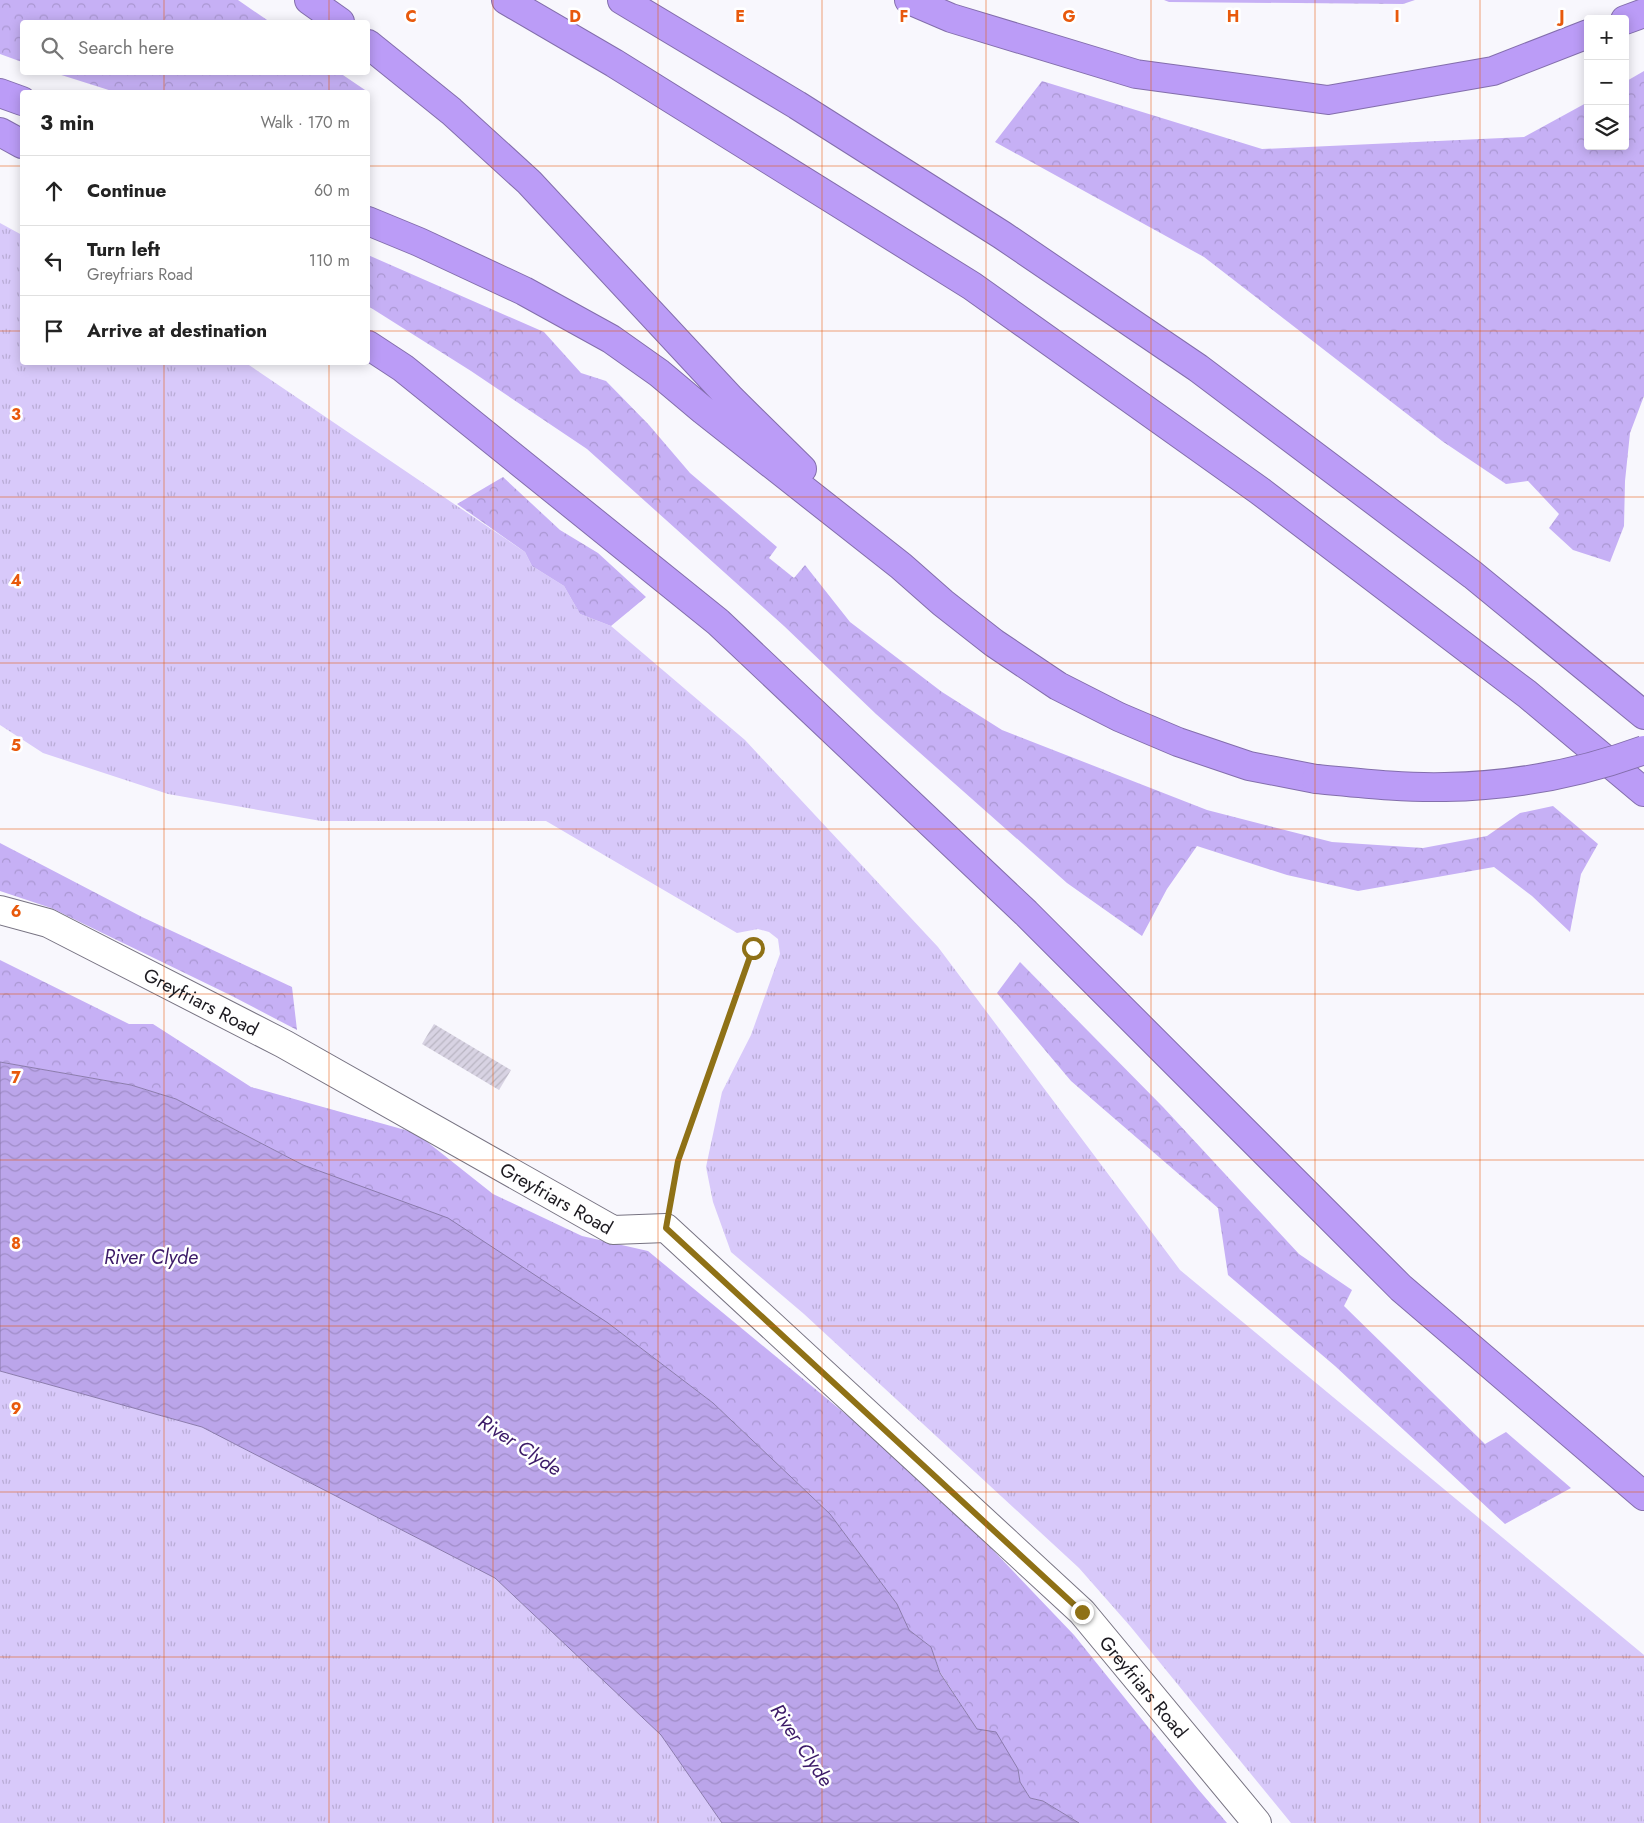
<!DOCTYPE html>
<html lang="en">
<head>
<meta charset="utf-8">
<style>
	:root { --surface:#fff; --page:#f6f6f6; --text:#222; --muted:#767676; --line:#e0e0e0 }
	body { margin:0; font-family:Jost,sans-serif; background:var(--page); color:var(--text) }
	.controls { position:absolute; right:15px; top:15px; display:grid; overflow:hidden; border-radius:5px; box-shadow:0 2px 12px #0003 }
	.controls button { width:45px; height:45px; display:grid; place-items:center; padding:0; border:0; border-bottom:1px solid var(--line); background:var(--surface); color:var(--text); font:25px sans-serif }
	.stop { position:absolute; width:15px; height:15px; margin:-11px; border:4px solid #8f7116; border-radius:50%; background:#fff }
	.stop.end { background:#8f7116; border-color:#fff; box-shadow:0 1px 5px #0008 }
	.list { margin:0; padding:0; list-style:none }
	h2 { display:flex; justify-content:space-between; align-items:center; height:65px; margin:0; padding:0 20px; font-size:21px }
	h2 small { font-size:16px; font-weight:400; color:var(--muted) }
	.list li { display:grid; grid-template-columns:32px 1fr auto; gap:15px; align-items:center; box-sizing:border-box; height:70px; padding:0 20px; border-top:1px solid var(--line) }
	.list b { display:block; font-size:19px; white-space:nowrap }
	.list p { margin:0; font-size:16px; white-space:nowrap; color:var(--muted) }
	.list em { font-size:16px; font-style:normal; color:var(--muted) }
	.icon { flex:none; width:28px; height:28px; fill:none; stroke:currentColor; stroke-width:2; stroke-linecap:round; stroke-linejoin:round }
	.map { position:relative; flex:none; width:1644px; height:1823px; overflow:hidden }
	.search { position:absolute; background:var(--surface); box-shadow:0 2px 12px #0003; left:20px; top:20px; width:350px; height:55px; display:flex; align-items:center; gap:12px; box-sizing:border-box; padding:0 18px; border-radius:5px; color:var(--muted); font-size:19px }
	.panel { position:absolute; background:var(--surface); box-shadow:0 2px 12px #0003; left:20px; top:90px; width:350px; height:275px; border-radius:5px }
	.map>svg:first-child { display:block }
</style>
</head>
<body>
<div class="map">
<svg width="1644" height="1823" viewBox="0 0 1644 1823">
	<defs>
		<pattern id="grass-tufts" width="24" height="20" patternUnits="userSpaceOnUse" patternTransform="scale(1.25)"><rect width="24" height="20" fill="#d8c9fa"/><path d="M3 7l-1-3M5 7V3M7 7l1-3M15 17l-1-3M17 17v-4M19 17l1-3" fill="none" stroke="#b9acd6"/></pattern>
		<pattern id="forest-crowns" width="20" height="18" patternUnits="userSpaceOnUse" patternTransform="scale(1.25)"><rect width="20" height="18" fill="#c6b0f5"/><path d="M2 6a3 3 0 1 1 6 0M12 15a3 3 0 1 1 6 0" fill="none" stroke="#aa97d2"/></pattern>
		<pattern id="water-waves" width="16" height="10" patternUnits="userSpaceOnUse" patternTransform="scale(1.25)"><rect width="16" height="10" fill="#bba5ea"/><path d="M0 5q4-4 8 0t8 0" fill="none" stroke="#a08dc8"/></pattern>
		<pattern id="building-hatch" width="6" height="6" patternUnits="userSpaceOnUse" patternTransform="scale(1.25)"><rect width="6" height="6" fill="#d8d3e3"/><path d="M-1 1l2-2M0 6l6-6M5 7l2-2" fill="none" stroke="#b9b5c2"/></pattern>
	</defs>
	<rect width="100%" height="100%" fill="#f8f7fd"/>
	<path fill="url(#grass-tufts)" d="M0 223 22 235V362L246 363 525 552 532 566 564 586 580 614 611 626 745 740 938 947 1180 1270 1644 1655V1823H1291L1130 1626 1079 1568 804 1314 731 1252 713 1202 706 1167 722 1092 751 1035 780 954 778 939 769 932 758 929 737 933 546 821H321L168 794 43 753 0 725Z
		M0 1371 202 1427 495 1578 661 1735 722 1823H0Z"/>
	<path fill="url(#forest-crowns)" d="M0 0H238L270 22H22V62L0 54Z
		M1164 0H1415L1403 4 1169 2Z
		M1644 71V396L1630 433 1625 481 1624 526 1610 562 1573 550 1549 528 1559 514 1528 481 1506 484 1442 441 1204 257 995 142 1042 81 1262 149 1524 137 1588 102V146H1625V82Z
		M55 73H340L368 92H115Z
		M368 255 544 332 581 373 606 381 649 425 690 473 777 547 769 558 794 578 805 565 850 622 942 692 1002 730 1207 810 1332 842 1423 848 1487 836 1520 813 1553 806 1598 844 1581 874 1570 932 1532 896 1494 867 1358 891 1287 875 1197 846 1167 889 1142 936 1067 883 876 714 784 626 587 449 471 371 368 306Z
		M503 477 560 530 598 553 646 597 611 626 580 614 564 586 532 566 525 552 457 504Z
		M0 843 142 917 292 987 297 1030 230 995 51 908 0 891Z
		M0 960 129 1024H153L251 1087 416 1133 493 1194 582 1236 648 1251 929 1483 1074 1635 1198 1789 1227 1823H1079L1043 1801 1030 1798 1020 1782 1018 1769 977 1729 940 1672 931 1647 909 1630 897 1604 830 1514 713 1403 608 1323 176 1099 131 1085 0 1062Z
		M1020 962 1163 1107 1299 1254 1352 1290 1344 1306 1485 1444 1506 1432 1571 1488 1505 1524 1335 1366 1228 1275 1218 1208 1071 1081 997 993Z"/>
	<path fill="url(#water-waves)" stroke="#8b7bad" d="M0 1062 131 1085 176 1099 303 1165 448 1218 608 1323 713 1403 830 1514 897 1604 909 1630 931 1647 940 1673 977 1729 996 1732 1018 1769 1020 1782 1030 1798 1043 1801 1079 1823H722L661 1735 495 1578 202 1427 0 1371Z"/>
	<path fill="url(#building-hatch)" d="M434 1024 511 1070 499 1090 422 1044Z"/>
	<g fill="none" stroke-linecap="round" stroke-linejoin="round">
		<defs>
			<g id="minor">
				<path id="s1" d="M0 910 48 923 284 1044 613 1230 666 1228 1082 1612 1257 1823"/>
			</g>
			<path id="highway" d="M309 0 340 22
				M506 0 614 63 972 286 1260 491 1527 694 1644 792
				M622 0 797 105 1002 235 1198 368 1473 575 1644 715
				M909 0 951 18 1136 74 1328 100 1493 71 1588 34
				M1625 20 1644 13
				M368 44 451 111 529 182 731 399 802 469
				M0 93 22 101
				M0 132 22 144
				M368 221 419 242 524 291 611 339 659 373 703 410 901 566 943 603 994 643 1058 686 1119 717 1178 742 1249 766 1316 779
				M368 345 403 368 718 622 1026 913 1401 1288 1644 1496"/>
		</defs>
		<use href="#minor" stroke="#777382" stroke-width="30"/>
		<use href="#highway" stroke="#836eac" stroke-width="30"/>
		<path stroke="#817f85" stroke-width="3" stroke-dasharray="2.5 2.5" stroke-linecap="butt" d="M671 1199 678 1161 753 948"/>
		<use href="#minor" stroke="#fff" stroke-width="28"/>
		<use href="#highway" stroke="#bb9cf7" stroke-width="28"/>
		<defs>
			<path id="highway-bridge" d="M1316 779C1359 783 1402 788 1445 787 1512 786 1581 773 1644 750"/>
		</defs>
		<use href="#highway-bridge" stroke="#836eac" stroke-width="30" stroke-linecap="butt"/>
		<use href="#highway-bridge" stroke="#bb9cf7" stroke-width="28"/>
	</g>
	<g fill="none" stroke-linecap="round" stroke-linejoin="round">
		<path stroke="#8f7116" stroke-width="6" d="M753 948 678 1161 666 1228 1082 1612"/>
	</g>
	<path fill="none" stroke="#e8590c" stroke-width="1" stroke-opacity="0.55" d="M164 0V22M329 0V22M493 0V1823M658 0V1823M822 0V1823M986 0V1823M1151 0V1823M1315 0V1823M1480 0V1823M164 72V92M329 72V92M0 166H22M368 166H1644M0 331H22M368 331H1644M164 362V1823M329 362V1823M0 497H1644M0 663H1644M0 829H1644M0 994H1644M0 1160H1644M0 1326H1644M0 1492H1644M0 1657H1644"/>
	<g text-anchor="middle" stroke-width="5" stroke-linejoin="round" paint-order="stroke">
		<g font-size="19" fill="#1c1a20" stroke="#fff">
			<text dy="7" stroke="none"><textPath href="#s1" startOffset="222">Greyfriars Road</textPath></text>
			<text dy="7" stroke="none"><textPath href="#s1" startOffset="628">Greyfriars Road</textPath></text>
			<text dy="7" stroke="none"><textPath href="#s1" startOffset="1409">Greyfriars Road</textPath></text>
		</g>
		<g font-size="20" font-style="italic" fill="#3c1a68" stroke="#fff">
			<text x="151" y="1264">River Clyde</text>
			<text transform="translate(520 1445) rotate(33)" y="7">River Clyde</text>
			<text transform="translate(802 1745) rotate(56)" y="7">River Clyde</text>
		</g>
	</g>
	<g font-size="16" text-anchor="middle" font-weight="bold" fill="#e8590c" stroke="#fff" stroke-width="5" stroke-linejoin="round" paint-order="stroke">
		<text x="411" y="22">C</text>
		<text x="575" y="22">D</text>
		<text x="740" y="22">E</text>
		<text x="904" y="22">F</text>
		<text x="1069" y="22">G</text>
		<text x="1233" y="22">H</text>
		<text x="1397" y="22">I</text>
		<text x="1562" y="22">J</text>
		<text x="16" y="420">3</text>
		<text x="16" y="586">4</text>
		<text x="16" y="751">5</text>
		<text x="16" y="917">6</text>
		<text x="16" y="1083">7</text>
		<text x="16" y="1249">8</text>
		<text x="16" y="1414">9</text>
	</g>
</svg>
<div class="controls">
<button>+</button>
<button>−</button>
<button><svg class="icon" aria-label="layers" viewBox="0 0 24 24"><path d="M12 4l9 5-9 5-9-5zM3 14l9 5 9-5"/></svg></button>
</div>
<div class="stop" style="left:753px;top:948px"></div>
<div class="stop end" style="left:1082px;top:1612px"></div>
<div class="search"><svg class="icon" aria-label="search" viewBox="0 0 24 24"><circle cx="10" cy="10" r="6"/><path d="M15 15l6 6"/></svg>Search here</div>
<section class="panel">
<h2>3 min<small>Walk · 170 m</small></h2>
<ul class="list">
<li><svg class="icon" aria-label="ahead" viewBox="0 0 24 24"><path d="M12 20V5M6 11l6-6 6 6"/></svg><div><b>Continue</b></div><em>60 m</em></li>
<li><svg class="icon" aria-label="left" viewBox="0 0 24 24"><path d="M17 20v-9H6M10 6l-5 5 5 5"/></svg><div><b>Turn left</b><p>Greyfriars Road</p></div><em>110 m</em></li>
<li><svg class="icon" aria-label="arrive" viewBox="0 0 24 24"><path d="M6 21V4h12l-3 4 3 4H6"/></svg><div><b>Arrive at destination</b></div></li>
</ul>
</section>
</div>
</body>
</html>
